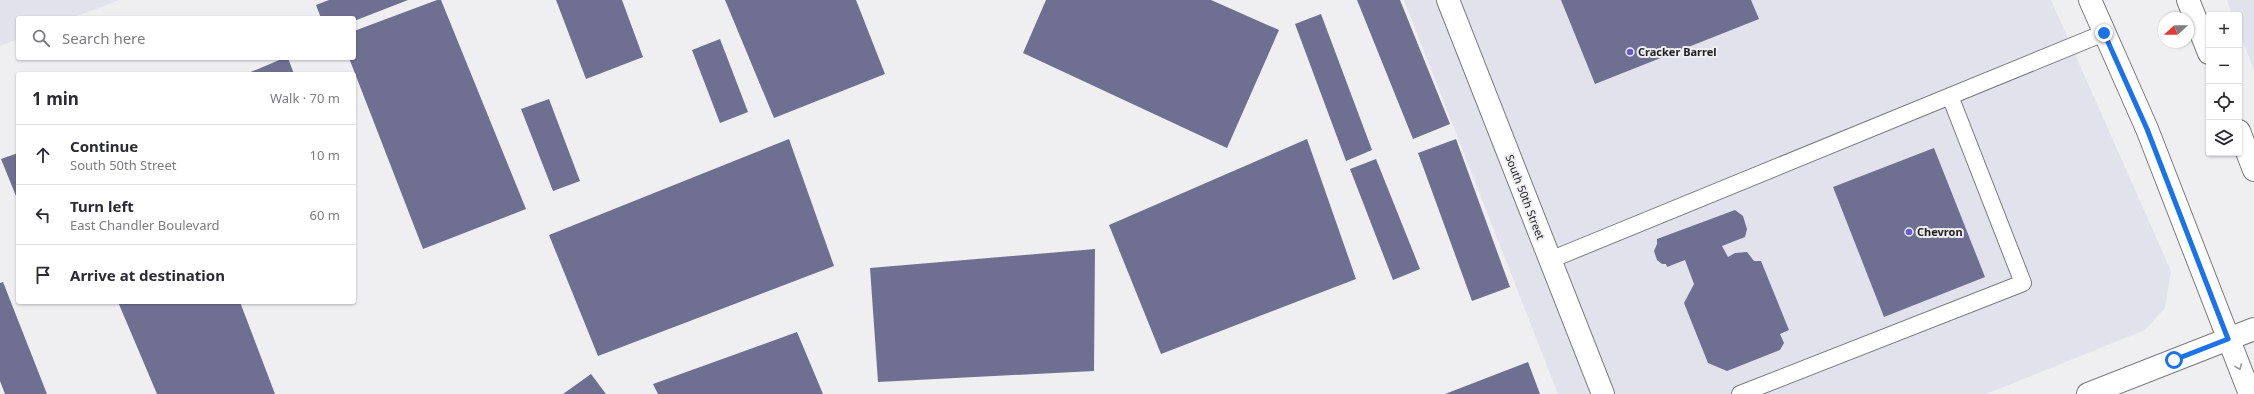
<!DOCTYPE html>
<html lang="en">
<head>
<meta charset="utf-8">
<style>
	:root { --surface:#fff; --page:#f2f2f3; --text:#2b2b33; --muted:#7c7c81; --line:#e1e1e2 }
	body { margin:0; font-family:"Noto Sans",sans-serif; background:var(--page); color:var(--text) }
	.controls { position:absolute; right:12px; top:12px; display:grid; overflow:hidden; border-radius:4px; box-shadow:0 1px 3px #0004 }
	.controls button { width:36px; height:36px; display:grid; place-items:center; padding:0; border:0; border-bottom:1px solid var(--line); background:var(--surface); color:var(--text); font:20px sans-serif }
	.compass { position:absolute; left:2158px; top:12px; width:36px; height:36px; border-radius:50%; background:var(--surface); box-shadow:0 1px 3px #0004; rotate:249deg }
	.stop { position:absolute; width:12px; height:12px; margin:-9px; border:3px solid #1a73e8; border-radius:50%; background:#fff }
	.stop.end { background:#1a73e8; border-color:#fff; box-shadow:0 1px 4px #0008 }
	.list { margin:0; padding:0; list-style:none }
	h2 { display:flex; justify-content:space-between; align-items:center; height:52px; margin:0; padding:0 16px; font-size:17px }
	h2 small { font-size:13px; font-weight:400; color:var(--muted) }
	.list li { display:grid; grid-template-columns:26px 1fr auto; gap:12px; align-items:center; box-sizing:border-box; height:60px; padding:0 16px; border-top:1px solid var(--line) }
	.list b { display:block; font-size:15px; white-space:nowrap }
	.list p { margin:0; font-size:13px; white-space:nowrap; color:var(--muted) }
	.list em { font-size:13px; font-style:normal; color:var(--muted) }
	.icon { flex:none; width:22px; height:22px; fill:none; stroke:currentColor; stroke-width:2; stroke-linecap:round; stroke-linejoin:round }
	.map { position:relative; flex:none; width:2254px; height:394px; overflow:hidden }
	.search { position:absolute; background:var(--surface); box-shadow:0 1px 3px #0004; left:16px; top:16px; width:340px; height:44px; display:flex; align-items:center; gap:10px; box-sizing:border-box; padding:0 14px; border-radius:4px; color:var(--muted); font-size:15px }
	.panel { position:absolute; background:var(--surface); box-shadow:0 1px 3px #0004; left:16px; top:72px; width:340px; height:232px; border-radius:4px }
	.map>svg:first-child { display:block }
</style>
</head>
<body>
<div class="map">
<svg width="2254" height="394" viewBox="0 0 2254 394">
	<rect width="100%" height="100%" fill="#efeff2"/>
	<path fill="#e2e2ed" d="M0 0H119L72 18H18V39L0 46Z
		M1404 0H2051L2171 271 2165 308 2145 330 1986 394H1558Z
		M2227 0H2254V70L2239 32V15H2232Z"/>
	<path fill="#6f6f91" d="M329 0H408L354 21V18H321L316 5Z
		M437 0H441L526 209 423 249 349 58H354V31Z
		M556 0H622L643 57 586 79Z
		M725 0H856L885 74 774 118Z
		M1046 0H1211L1279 30 1227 148 1023 53Z
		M1357 0H1400L1450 124 1413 139Z
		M1561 0H1751L1759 19 1595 84Z
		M1321 14 1372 150 1346 161 1295 24Z
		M720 39 748 112 720 123 692 50Z
		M284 58H288L294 74H246Z
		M549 99 580 181 553 191 521 109Z
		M789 139 834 266 598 356 549 235Z
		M1307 139 1356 279 1161 354 1109 225Z
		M1456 139 1510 287 1472 301 1418 153Z
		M1934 148 1985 277 1884 317 1833 187Z
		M18 153V201L1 159Z
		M1376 159 1420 269 1393 280 1350 169Z
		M1735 210 1743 216 1747 229 1745 237 1722 246 1728 257 1735 253 1747 252 1754 261H1761L1789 330 1780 334 1784 343 1780 350 1727 371 1708 363 1684 303 1694 284 1685 260 1667 267 1666 264H1662L1657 260 1654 251 1657 244V239Z
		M1095 249 1094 371 878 382 870 268Z
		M3 282 47 394H5L0 381V283Z
		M118 302H240L275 394H157Z
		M797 332 823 394H658L653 384Z
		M1528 362 1540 394H1445Z
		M591 374 606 394H563Z"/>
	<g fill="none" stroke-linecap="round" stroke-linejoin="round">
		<defs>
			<path id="service" d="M1550 260 2104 33
				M1740 394 2023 283 1950 96"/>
			<path id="minor" d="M1448 0 1603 394
				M2088 394 2254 329"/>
			<path id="secondary" d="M2090 0 2147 129 2250 394
				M2188 0 2209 53
				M2239 131 2254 170"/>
		</defs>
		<use href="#service" stroke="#7a7a7d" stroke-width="18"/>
		<use href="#minor" stroke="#7a7a7d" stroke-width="24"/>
		<use href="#secondary" stroke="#7a7a7d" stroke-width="24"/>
		<use href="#service" stroke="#fff" stroke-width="16"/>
		<use href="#minor" stroke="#fff" stroke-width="22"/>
		<use href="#secondary" stroke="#fff" stroke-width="22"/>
	</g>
	<defs><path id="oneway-chevron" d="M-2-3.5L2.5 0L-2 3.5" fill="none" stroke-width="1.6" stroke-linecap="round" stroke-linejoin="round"/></defs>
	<use stroke="#9a9a9b" href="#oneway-chevron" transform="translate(2239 367) rotate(68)"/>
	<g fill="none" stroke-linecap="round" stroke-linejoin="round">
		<path stroke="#1a73e8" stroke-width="5" d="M2104 33 2147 129 2228 339 2174 360"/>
	</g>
	<g fill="#6859d2" stroke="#efeff2" stroke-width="1.5">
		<circle cx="1630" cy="52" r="4"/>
		<circle cx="1909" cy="232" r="4"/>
	</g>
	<g text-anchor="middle" stroke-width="4" stroke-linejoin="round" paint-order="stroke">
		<g font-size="11" font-weight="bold" fill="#1e1e20" stroke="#efeff2" text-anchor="start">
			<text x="1638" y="56">Cracker Barrel</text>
			<text x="1917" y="236">Chevron</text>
		</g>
		<g font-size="11" fill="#1e1e20" stroke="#efeff2">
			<text transform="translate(1525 197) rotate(69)" y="4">South 50th Street</text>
		</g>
	</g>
</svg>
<div class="controls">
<button>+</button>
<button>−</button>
<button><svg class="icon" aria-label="locate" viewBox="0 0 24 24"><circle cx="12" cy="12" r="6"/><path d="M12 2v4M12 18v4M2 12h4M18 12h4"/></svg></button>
<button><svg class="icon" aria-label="layers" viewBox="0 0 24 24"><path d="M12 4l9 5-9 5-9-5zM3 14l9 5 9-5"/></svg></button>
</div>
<svg class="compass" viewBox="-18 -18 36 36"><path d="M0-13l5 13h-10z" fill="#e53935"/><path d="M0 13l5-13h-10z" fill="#7c7c81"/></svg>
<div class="stop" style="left:2174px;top:360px"></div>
<div class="stop end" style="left:2104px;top:33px"></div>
<div class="search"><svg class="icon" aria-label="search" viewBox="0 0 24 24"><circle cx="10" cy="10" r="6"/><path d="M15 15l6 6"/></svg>Search here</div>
<section class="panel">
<h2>1 min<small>Walk · 70 m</small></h2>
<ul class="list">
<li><svg class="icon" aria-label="ahead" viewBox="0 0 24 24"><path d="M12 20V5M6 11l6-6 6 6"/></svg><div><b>Continue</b><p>South 50th Street</p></div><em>10 m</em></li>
<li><svg class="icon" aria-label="left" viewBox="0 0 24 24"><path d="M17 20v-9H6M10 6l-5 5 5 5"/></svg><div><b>Turn left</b><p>East Chandler Boulevard</p></div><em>60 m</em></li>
<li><svg class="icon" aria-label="arrive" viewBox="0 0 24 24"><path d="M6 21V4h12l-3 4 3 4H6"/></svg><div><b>Arrive at destination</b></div></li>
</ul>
</section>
</div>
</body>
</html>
